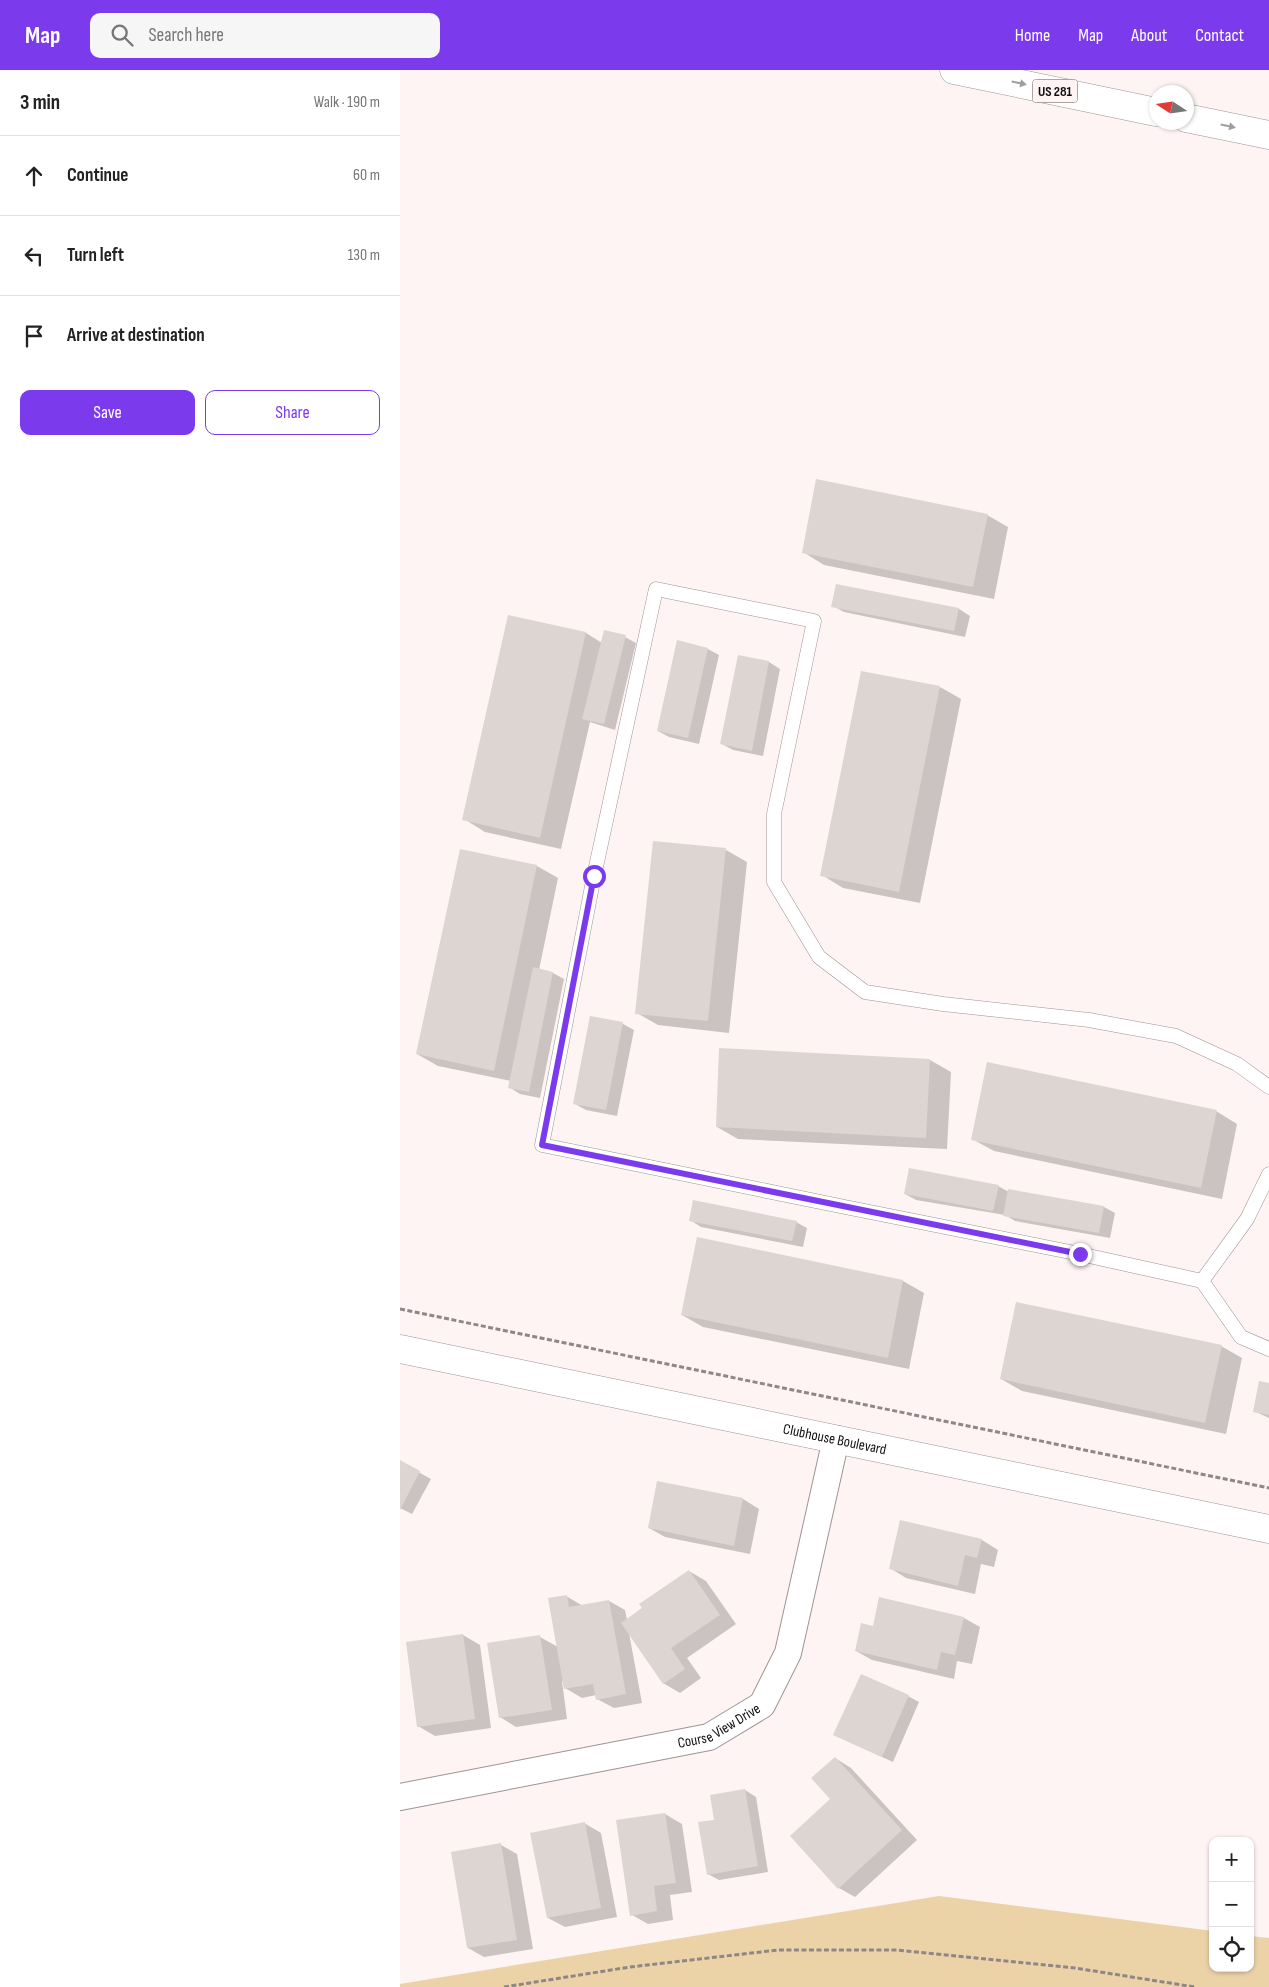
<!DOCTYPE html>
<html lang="en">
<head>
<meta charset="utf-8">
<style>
	:root { --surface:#fff; --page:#f6f6f6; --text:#222; --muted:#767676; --line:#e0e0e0; --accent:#7c3aed }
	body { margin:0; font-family:"Sofia Sans Condensed",sans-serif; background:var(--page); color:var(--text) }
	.controls { position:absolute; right:15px; bottom:15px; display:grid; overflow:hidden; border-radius:10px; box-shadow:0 1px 4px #0004 }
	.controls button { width:45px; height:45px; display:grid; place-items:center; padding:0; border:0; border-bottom:1px solid var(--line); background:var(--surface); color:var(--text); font:25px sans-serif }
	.compass { position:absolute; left:749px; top:15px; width:45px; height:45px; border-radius:50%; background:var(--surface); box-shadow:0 1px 4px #0004; rotate:282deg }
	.stop { position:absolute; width:15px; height:15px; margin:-11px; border:4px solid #7c3aed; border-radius:50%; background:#fff }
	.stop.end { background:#7c3aed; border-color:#fff; box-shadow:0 1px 5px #0008 }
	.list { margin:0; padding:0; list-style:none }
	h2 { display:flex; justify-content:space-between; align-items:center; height:65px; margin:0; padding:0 20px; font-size:21px }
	h2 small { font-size:16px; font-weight:400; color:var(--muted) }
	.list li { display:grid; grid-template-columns:32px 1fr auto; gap:15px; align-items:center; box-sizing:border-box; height:80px; padding:0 20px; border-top:1px solid var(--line) }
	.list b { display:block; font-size:19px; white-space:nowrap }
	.list em { font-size:16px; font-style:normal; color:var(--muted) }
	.actions { display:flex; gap:10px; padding:15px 20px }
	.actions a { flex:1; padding:11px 0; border:1px solid var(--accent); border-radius:10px; text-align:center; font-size:18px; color:var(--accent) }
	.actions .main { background:var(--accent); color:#fff }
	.icon { flex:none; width:28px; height:28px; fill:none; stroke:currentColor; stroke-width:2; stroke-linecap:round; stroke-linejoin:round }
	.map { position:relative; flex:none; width:869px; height:1917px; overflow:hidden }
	header { display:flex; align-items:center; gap:30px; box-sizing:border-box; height:70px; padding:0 25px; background:var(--accent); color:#fff }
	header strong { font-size:24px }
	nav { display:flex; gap:28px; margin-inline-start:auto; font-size:18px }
	.search { width:350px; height:45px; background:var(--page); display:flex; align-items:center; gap:12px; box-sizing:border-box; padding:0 18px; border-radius:10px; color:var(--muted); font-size:19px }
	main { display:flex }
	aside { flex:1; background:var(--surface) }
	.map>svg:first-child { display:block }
</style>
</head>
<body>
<header>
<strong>Map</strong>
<div class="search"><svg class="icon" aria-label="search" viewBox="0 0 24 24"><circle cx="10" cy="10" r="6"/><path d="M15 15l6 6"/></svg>Search here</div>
<nav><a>Home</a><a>Map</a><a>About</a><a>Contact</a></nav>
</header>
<main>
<aside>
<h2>3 min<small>Walk · 190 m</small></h2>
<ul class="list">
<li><svg class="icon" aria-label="ahead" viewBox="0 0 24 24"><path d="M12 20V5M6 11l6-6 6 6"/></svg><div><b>Continue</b></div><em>60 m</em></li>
<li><svg class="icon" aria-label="left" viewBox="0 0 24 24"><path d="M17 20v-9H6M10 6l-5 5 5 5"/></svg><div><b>Turn left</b></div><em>130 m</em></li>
<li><svg class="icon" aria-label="arrive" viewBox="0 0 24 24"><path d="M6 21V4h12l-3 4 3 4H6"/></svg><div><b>Arrive at destination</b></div></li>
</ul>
<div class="actions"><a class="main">Save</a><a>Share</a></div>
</aside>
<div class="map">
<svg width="869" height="1917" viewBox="0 0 869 1917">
	<rect width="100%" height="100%" fill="#fdf4f3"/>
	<path fill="#ecd2a7" d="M539 1826 813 1861V1898H850V1866L869 1868V1917H0V1914Z"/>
	<path fill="#0003" d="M587 445 608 457 594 529 424 495 403 482Z
		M433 536 559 539 570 546 565 567 444 542Z
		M109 546 186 563 202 573 225 567 236 573 215 660 190 652 161 779 85 762 64 749Z
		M308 579 319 585 299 674 269 667 258 661Z
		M369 592 380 599 363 686 333 680 322 674Z
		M540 617 561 629 520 833 443 818 422 805Z
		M61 780 137 796 158 808 139 900 153 903 164 909 140 1028 120 1024 109 1017 111 1011 38 996 17 984Z
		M326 780 347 792 329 963 258 955 237 943Z
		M191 947 223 954 234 960 217 1046 186 1040 175 1034Z
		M321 980 530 990 551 1002 547 1079 338 1069 317 1057Z
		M816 1041 837 1054 822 1129 594 1081 572 1069Z
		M598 1116 609 1122 704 1137 715 1143 710 1168 615 1151 605 1145 516 1130 505 1124Z
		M290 1150 396 1152 407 1158 403 1177 301 1157Z
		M298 1169 503 1211 524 1223 509 1299 303 1257 282 1245Z
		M821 1276 842 1288 826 1364 622 1321 601 1309Z
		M869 1314V1348L854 1341Z
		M0 1392 31 1409 12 1444 0 1438Z
		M343 1429 359 1439 350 1484 265 1467 249 1458Z
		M582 1470 598 1480 594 1497 581 1494 575 1524 506 1508 490 1498Z
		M289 1501 306 1511 336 1554 287 1588 301 1608 280 1623 263 1613 229 1563 242 1633 214 1638 197 1629 196 1625 182 1628 165 1618 164 1611H162L167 1649 116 1657 100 1647 140 1567 158 1577 166 1526 183 1536 209 1531 225 1540 227 1550Z
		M564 1548 580 1557 572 1594 557 1591 554 1609 472 1590 456 1581 474 1557Z
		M63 1565 80 1575 91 1658 35 1666 18 1656 7 1573Z
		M508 1626 519 1632 493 1692 434 1665Z
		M435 1688 451 1698 517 1770 455 1827 439 1818Z
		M345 1720 356 1727 368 1802 319 1810 308 1804 316 1751Z
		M265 1744 282 1754 292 1822 270 1825 273 1850 248 1854 232 1845Z
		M184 1753 201 1763 217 1847 165 1857 148 1848Z
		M101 1775 117 1784 133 1879 84 1887 68 1878Z"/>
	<path fill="#ddd5d1" d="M416 409 588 444 573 517 402 483Z
		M436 514 559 538 554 561 431 537Z
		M108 545 186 562 140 768 62 750Z
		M204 560 226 565 204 654 182 649Z
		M277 570 308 578 288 668 257 661Z
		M338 585 369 591 352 681 320 674Z
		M461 601 540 616 499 822 420 806Z
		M253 771 326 778 308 951 235 944Z
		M60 779 137 795 94 1001 16 984Z
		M133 897 153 902 129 1022 108 1018Z
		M190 946 223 952 206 1040 173 1034Z
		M319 978 530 989 526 1068 316 1057Z
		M587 992 817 1040 801 1118 571 1070Z
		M509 1098 599 1115 593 1141 504 1124Z
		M608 1119 704 1136 699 1163 603 1146Z
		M293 1130 397 1151 392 1171 289 1151Z
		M297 1167 503 1210 488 1288 281 1245Z
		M616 1232 822 1275 805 1353 600 1309Z
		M859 1311 869 1313V1345L853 1342Z
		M0 1390 20 1401 0 1440Z
		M257 1411 343 1428 334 1476 248 1458Z
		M500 1450 582 1469 577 1488 565 1485 558 1516 489 1499Z
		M289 1500 320 1545 271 1578 285 1599 263 1614 221 1553 242 1538 239 1534Z
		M167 1525 169 1537 209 1530 226 1624 196 1630 193 1614 164 1619 148 1528Z
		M479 1527 564 1547 555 1585 541 1582 537 1600 455 1581 461 1553 473 1556Z
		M63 1564 75 1649 17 1657 6 1572Z
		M140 1565 152 1640 99 1648 87 1573Z
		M461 1604 509 1625 482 1687 433 1665Z
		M435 1687 502 1760 438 1819 390 1766 430 1729 411 1708Z
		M345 1719 358 1796 307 1805 298 1752 314 1750 310 1725Z
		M265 1743 276 1813 254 1816 257 1841 230 1846 216 1750Z
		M185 1752 201 1838 147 1848 130 1763Z
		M101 1773 117 1870 67 1878 51 1782Z"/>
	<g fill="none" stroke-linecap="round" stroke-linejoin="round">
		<defs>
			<path id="service" d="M869 1017 837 994 776 966 689 950 543 934 465 922 419 887 374 812V744L414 551 256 519 194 806 142 1075 445 1137 680 1184 802 1211 841 1267 869 1279
				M802 1211 847 1149 869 1104"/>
			<g id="minor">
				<path id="s1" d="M0 1727 309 1667 362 1635 388 1583 436 1369"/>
			</g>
			<g id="tertiary">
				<path id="s2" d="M0 1279 869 1459"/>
			</g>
			<path id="primary" d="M554 0 756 42
				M786 48 869 65"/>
		</defs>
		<use href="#service" stroke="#9d9493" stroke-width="15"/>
		<use href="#minor" stroke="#9d9493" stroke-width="28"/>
		<use href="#tertiary" stroke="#9d9493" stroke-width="29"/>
		<use href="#primary" stroke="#9d9493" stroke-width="29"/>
		<path stroke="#8e8786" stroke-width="3" stroke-dasharray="5 2.5" stroke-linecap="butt" d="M0 1239 869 1418
			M104 1917 230 1897 378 1880H497L675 1898 795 1917"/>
		<use href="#service" stroke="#fff" stroke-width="14"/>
		<use href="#minor" stroke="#fff" stroke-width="26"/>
		<use href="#tertiary" stroke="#fff" stroke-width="28"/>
		<use href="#primary" stroke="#fff" stroke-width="28"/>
	</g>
	<defs><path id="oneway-solid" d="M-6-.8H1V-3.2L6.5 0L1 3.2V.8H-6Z" transform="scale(1.25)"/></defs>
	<g fill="#a09f9f">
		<use href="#oneway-solid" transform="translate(619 13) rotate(12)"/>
		<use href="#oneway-solid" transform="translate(828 56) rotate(12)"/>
	</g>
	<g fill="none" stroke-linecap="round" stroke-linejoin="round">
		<path stroke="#7c3aed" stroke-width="6" d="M194 806 142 1075 680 1184"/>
	</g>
	<g text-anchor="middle" stroke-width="4" stroke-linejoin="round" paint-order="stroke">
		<rect fill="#fdf4f3" stroke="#585453" stroke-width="1" x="632.5" y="9.5" width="45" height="23" rx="4"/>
		<g font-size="14" font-weight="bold" fill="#120f0e">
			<text x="655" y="26">US 281</text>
		</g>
		<g font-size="15" fill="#120f0e" stroke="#fdf4f3">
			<text dy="5" stroke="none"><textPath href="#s2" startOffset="444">Clubhouse Boulevard</textPath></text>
			<text dy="5" stroke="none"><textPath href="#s1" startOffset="328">Course View Drive</textPath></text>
		</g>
	</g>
</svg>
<div class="controls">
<button>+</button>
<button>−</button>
<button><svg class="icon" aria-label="locate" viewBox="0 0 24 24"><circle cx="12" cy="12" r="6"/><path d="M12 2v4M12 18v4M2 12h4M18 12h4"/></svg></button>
</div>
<svg class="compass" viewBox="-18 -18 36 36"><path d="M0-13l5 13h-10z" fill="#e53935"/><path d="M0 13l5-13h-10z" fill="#767676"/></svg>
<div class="stop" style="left:194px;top:806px"></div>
<div class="stop end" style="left:680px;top:1184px"></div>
</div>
</main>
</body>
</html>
